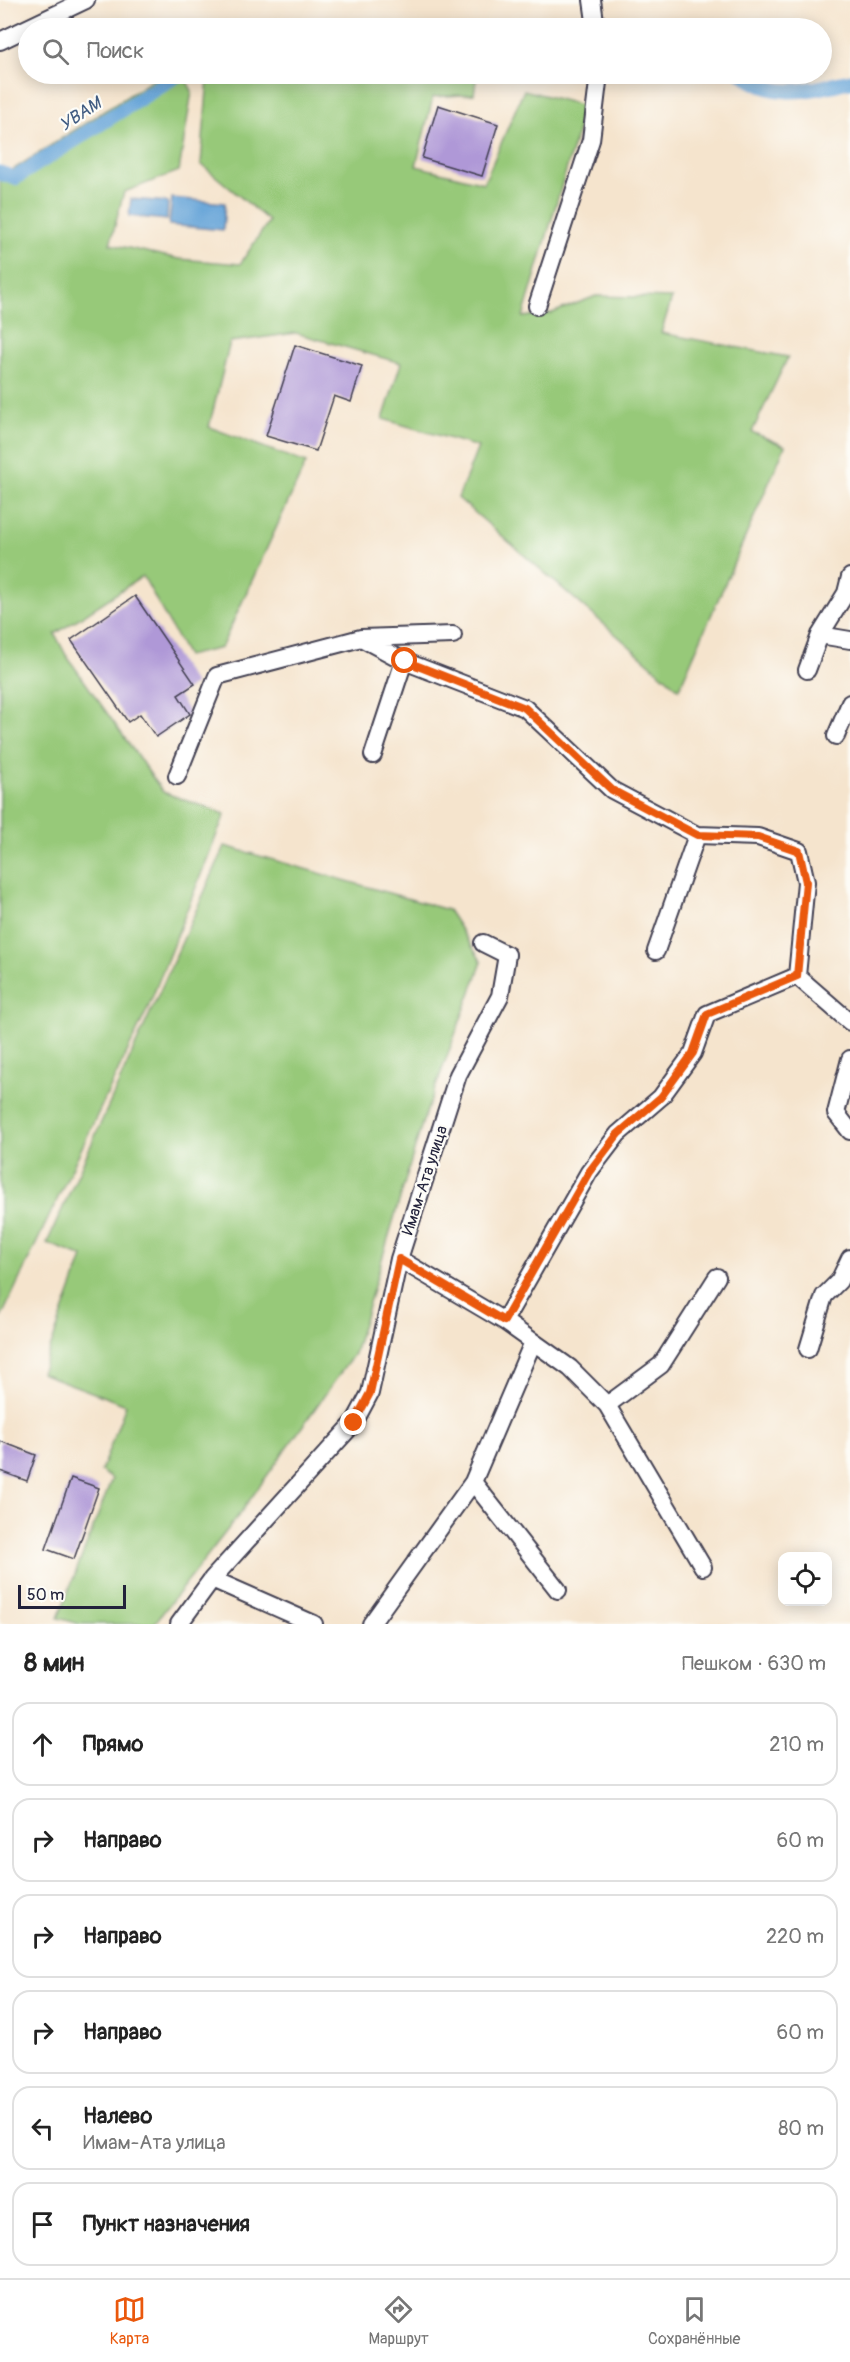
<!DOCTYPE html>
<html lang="ru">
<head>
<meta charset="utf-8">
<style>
	:root { --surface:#fff; --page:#f2f2f2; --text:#222; --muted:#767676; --line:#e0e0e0; --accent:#ea580c }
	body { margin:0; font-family:Pangolin,sans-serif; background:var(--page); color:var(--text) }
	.controls { position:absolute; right:18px; bottom:18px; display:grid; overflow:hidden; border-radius:12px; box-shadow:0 3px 15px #0003 }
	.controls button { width:54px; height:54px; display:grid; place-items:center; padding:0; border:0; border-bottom:2px solid var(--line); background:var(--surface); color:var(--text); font:30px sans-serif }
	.scale { position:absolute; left:18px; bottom:15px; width:108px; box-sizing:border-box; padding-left:6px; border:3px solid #22223b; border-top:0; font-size:16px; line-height:21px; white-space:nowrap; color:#22223b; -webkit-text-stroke:4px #fdfcf7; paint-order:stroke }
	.stop { position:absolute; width:18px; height:18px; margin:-14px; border:4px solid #ea580c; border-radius:50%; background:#fff }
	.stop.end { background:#ea580c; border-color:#fff; box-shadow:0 2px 6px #0008 }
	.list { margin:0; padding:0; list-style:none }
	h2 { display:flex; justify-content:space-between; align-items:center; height:78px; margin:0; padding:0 24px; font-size:26px }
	h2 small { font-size:20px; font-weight:400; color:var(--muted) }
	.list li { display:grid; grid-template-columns:39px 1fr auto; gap:18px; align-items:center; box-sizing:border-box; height:84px; margin:0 12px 12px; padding:0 12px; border:2px solid var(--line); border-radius:18px }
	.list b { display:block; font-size:22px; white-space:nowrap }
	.list p { margin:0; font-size:20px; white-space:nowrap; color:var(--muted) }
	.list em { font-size:20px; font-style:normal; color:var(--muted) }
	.icon { flex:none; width:33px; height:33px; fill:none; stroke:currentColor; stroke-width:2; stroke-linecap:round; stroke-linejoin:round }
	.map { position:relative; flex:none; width:850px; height:1624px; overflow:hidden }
	.search { position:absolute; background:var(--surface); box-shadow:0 3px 15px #0003; left:18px; right:18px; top:18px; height:66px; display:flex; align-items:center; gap:15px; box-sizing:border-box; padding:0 21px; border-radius:33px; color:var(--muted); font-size:22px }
	.sheet { height:654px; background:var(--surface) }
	nav { display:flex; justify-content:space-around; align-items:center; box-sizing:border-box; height:84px; border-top:2px solid var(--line); background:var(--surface); font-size:16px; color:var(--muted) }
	nav a { display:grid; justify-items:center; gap:3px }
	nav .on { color:var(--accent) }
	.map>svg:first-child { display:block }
</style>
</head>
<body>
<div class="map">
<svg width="850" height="1624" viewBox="0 0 850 1624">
	<rect width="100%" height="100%" fill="#fdfcf7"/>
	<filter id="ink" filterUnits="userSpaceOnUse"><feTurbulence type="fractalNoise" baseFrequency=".0167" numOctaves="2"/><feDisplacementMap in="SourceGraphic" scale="12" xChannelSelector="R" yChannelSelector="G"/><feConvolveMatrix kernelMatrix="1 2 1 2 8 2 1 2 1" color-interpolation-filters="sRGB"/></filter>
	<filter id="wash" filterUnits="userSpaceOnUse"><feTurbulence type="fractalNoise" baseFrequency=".008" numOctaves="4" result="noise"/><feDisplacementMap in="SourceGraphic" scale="24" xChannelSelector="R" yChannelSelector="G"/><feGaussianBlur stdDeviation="1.35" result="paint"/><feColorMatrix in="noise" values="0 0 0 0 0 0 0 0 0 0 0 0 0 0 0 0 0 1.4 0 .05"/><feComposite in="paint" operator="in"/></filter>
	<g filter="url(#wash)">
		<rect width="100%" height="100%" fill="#f5e4cd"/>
		<path fill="#97c979" stroke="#5c765a" stroke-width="1.5" d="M162 74H183L192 91 179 171 124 192 110 244 179 259 240 264 269 221 201 164 208 78 248 74H477L474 94 433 97 416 166 484 183 524 90 585 106 523 317 552 313 596 296 672 298 661 333 788 357 752 432 785 446 679 689 458 498 478 447 383 419 401 363 296 333 230 342 209 427 306 463 221 648 187 656 143 576 55 634 66 655 163 792 225 814 148 1008 0 1320V178Z
			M225 846 448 910 482 962 422 1124 354 1354 239 1515 154 1624H80L58 1618 112 1479 101 1471 126 1405 41 1373 83 1257 47 1243Z"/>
		<path fill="#66a4d8" stroke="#44638a" stroke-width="1.5" d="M172 198 225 203 223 230 169 225Z
			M131 199 168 202 167 220 129 216Z"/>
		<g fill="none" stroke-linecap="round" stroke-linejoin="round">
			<path stroke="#66a4d8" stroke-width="15" d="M743 74C777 102 812 89 850 81
				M0 173 15 178 179 74"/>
		</g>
		<g id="blocks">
			<path fill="#af98d7" d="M438 105 498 124 482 176 422 158Z
				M295 345 362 366 351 402 334 396 316 451 266 436Z
				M135 596 195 684 178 695 190 714 156 737 140 714 128 722 71 640Z
				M0 1441 36 1455 27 1481 0 1471Z
				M71 1478 99 1488 74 1559 46 1549Z"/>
		</g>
	</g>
	<g filter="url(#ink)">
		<use href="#blocks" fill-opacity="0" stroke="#423f51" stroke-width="1.5"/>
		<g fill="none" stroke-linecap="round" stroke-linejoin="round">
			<defs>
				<path id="minor" d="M592 0 596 28
					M0 41 86 0
					M537 306 591 140 599 74
					M820 635 850 640
					M361 638 404 661 525 708 612 790 697 835 758 837 799 851 806 882 797 976 850 1022
					M807 670 820 635 846 593 850 577
					M836 736 850 703
					M373 755 404 661
					M177 776 217 676 361 638 453 635
					M656 951 697 835
					M850 1059 836 1113 850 1131
					M399 1259 504 1321 570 1368 607 1405 703 1567
					M504 1321 589 1172 618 1134 661 1097 693 1053 707 1014 797 976
					M808 1349 824 1296 839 1281 850 1258
					M607 1405 661 1365 717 1277
					M473 1482 558 1590
					M212 1579 314 1624
					M179 1624 212 1579 354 1423 370 1393 399 1259 458 1075 500 996 507 955 483 943
					M371 1624 473 1482 533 1342"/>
			</defs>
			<use href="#minor" stroke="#423f51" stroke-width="20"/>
			<use href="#minor" stroke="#fff" stroke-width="16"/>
		</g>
	</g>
	<g fill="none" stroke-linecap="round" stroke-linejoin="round" filter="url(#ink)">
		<path stroke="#ea580c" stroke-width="8" d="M354 1423 370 1393 399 1259 504 1321 589 1172 618 1134 661 1097 693 1053 707 1014 797 976 806 882 799 851 758 837 697 835 612 790 525 708 405 661"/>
	</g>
	<g text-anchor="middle" stroke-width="4.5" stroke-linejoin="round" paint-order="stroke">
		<g font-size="16" fill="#22223b" stroke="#fdfcf7">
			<text transform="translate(424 1180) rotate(-72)" y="6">Имам-Ата улица</text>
		</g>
		<g font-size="18" font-style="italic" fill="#415c82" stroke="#fdfcf7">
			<text transform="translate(80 114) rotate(-33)" y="6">УВАМ</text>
		</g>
	</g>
</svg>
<div class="controls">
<button><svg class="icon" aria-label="locate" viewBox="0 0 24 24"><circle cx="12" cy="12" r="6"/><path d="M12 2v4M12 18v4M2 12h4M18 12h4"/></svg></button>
</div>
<div class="scale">50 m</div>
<div class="stop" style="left:405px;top:661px"></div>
<div class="stop end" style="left:354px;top:1423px"></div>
<div class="search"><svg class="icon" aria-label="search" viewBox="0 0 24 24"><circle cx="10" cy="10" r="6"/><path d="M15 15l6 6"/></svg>Поиск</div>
</div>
<section class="sheet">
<h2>8 мин<small>Пешком · 630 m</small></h2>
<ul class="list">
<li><svg class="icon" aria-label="ahead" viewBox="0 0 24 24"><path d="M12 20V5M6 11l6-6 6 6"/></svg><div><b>Прямо</b></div><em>210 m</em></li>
<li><svg class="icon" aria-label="right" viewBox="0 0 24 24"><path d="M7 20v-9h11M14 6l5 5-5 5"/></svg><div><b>Направо</b></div><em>60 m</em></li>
<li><svg class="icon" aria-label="right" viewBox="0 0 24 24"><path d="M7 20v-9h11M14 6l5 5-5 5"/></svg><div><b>Направо</b></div><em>220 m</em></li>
<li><svg class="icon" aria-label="right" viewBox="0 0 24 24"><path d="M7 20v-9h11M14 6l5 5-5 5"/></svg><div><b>Направо</b></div><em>60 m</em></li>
<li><svg class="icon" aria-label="left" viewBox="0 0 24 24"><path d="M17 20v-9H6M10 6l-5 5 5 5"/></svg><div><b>Налево</b><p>Имам-Ата улица</p></div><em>80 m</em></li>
<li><svg class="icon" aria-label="arrive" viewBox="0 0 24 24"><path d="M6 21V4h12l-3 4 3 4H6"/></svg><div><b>Пункт назначения</b></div></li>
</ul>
</section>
<nav>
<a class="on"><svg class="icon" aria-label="map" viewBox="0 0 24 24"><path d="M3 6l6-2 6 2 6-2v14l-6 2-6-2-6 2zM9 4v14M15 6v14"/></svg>Карта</a>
<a><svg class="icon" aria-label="directions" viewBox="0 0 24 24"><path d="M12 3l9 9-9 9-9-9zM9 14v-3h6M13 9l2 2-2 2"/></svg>Маршрут</a>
<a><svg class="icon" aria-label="saved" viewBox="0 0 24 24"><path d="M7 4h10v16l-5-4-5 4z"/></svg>Сохранённые</a>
</nav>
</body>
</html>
